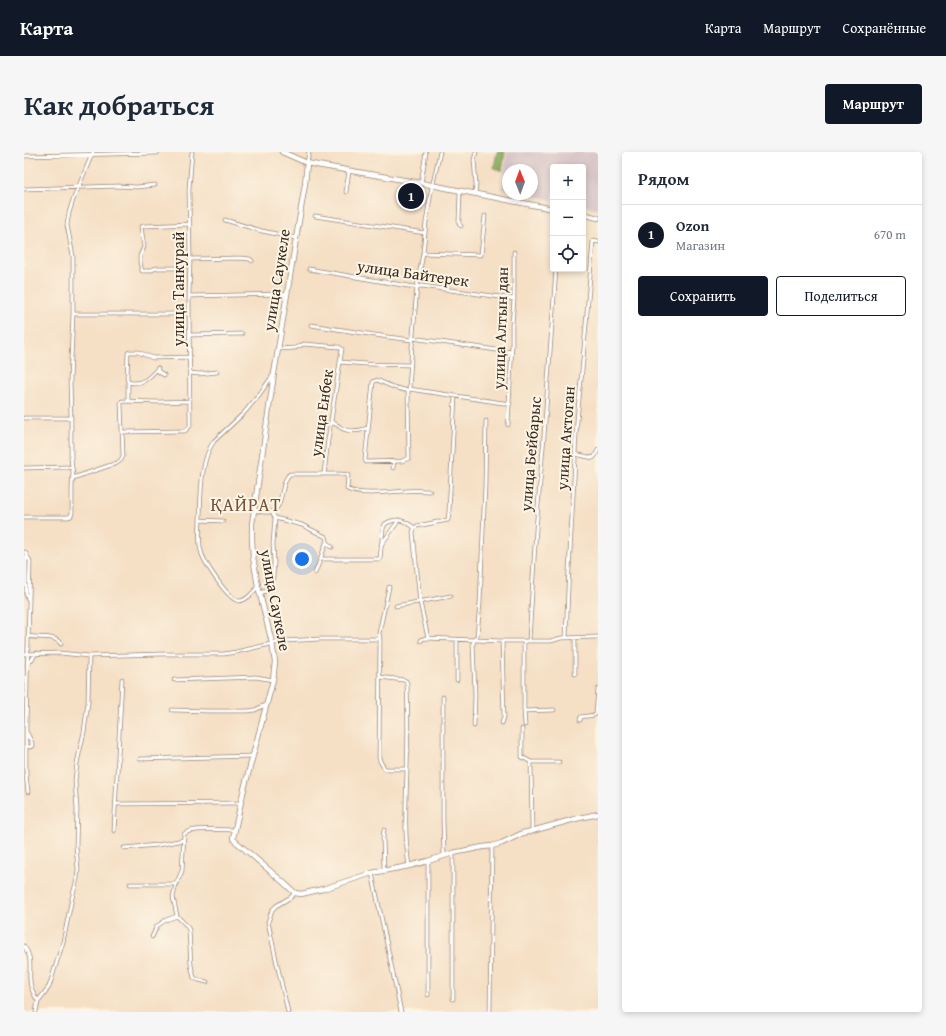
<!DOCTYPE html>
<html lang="ru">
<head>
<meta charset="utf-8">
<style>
	:root { --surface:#fff; --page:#f6f6f7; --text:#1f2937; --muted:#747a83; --line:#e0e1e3; --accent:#111827 }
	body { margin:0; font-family:"Gentium Book Plus",serif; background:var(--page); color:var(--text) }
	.controls { position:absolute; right:12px; top:12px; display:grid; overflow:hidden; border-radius:4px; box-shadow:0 2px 6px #0003 }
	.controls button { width:36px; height:36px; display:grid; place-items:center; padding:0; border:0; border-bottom:1px solid var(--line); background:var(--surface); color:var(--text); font:20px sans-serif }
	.compass { position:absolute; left:478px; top:12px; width:36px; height:36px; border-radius:50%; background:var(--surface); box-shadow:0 2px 6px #0003; rotate:359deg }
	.you { position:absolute; left:278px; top:407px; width:14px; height:14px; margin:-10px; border:3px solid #fff; border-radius:50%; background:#1a73e8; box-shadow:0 0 0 6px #1a73e833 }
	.badge { display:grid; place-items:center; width:26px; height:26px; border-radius:50%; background:var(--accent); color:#fff; font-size:13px; font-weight:700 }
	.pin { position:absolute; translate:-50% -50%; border:2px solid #fff; box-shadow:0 1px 4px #0006 }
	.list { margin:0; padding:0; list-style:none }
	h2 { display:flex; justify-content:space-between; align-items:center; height:52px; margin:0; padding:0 16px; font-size:17px }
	h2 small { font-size:13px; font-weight:400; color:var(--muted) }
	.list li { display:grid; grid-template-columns:26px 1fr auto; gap:12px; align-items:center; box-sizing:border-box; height:60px; padding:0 16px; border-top:1px solid var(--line) }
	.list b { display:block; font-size:15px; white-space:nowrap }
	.list p { margin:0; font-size:13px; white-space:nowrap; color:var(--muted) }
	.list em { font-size:13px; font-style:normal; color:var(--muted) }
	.actions { display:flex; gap:8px; padding:12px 16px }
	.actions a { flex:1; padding:9px 0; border:1px solid var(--accent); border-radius:4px; text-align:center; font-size:14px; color:var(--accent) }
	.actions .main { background:var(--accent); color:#fff }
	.icon { flex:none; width:22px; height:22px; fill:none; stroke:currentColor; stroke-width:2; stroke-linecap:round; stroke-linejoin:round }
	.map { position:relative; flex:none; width:574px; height:860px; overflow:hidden; border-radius:4px }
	header { display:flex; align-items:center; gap:24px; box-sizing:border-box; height:56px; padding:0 20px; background:var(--accent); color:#fff }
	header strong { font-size:19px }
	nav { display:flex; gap:22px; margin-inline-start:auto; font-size:14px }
	.intro { display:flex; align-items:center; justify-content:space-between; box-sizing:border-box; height:96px; padding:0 24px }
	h1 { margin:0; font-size:28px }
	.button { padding:10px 18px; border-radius:4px; background:var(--accent); color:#fff; font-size:14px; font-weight:700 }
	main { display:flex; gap:24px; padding:0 24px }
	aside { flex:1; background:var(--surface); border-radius:4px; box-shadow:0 2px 6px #0003 }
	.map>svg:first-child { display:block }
</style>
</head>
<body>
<header>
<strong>Карта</strong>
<nav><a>Карта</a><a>Маршрут</a><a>Сохранённые</a></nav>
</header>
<div class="intro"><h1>Как добраться</h1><a class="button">Маршрут</a></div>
<main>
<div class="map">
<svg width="574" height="860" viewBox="0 0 574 860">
	<rect width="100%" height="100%" fill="#fcf5e5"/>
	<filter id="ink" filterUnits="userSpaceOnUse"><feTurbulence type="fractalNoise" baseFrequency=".025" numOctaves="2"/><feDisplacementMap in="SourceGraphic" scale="8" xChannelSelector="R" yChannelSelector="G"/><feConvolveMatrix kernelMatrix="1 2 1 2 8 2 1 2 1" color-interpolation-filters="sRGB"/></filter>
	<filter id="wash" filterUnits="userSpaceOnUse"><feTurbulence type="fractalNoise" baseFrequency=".012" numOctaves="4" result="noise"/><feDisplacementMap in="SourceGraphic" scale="16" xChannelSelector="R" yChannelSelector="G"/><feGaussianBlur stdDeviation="0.9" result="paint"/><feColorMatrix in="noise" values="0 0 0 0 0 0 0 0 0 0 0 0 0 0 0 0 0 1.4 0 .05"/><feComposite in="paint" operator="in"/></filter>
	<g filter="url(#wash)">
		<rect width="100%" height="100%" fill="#f5dfc5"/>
		<path fill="#d2bec3" d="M483 0H574V57L559 54V15H529V48L501 42H508V18H484V39L478 37Z"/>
		<path fill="#8cae62" stroke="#646c40" d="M473 0H481L478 19 470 16Z"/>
	</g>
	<g filter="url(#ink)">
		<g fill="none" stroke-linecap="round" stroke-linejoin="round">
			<defs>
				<path id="street" d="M0 4 133 1 134 0
					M283 11 285 0
					M397 31 402 0
					M0 37 94 34 113 35 131 33
					M436 39 435 68V72L437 74
					M322 40 325 19
					M451 42 452 32 450 8 452 0
					M291 64 401 81
					M201 68 238 79 272 86
					M166 72 121 74 117 75 120 95 116 104V110L118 119H124L133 116H157L166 112
					M399 101 457 103 461 64
					M166 107 216 106 226 107 228 109
					M285 117 390 135 398 134 490 147
					M165 144 257 142 263 143
					M49 162H165
					M287 173 364 185 388 188
					M165 183 218 182
					M388 186 487 200
					M316 210 342 212 386 213
					M133 217 135 220 140 223
					M166 219 167 221 175 222 193 220
					M104 230C118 234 126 225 134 216
					M385 237 486 252
					M384 239 369 235 353 228 349 230 341 308 342 310 378 309 385 306 384 239 385 237 387 207 393 135 399 101 402 70 407 40 416 0
					M104 249V230L103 226 104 201 105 200H114L129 206 166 205
					M0 266H45L47 267V305L48 316 49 320 48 335V361L47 364 44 365H0
					M47 267 46 228 49 162V104L43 73 45 61 49 48 69 0
					M307 270C311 271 313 273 316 275 324 281 335 279 344 276
					M484 273 488 192V173L490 147V100
					M98 280 158 279H161L166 274 165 144 166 107 165 37 168 0
					M551 302 569 306 571 304 574 298
					M0 316 43 315 48 316
					M369 316 370 309
					M300 322H317L324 323 323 337C336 344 366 340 381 339 389 338 398 339 406 339
					M49 326 93 311 97 308 99 304 97 251 98 249 135 250 166 249
					M230 358C235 359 241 361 246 360 260 359 256 328 266 322H300L304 288 318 197 315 195 280 192 271 196 254 197
					M251 366 278 373 302 385 303 388 297 405 298 407H356L359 377 361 372C373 365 380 368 391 376
					M176 368 199 369
					M302 390 308 395
					M357 393 375 368
					M1 400 6 409 2 574V621L3 632 4 640
					M2 403V442L5 449
					M291 421 297 406
					M234 434C230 440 222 449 215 449 204 448 179 409 177 399 174 388 176 377 176 366 177 343 176 308 190 289L220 261 235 243 249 223
					M365 435 355 481 356 487 355 606 357 611 361 617H383
					M236 441 245 438 246 436 249 425 250 411 249 392 251 366 248 360
					M372 454 427 444
					M4 484C14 487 31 482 37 492
					M404 486 396 450 389 380 390 377 393 374 424 368 425 359 431 244
					M542 486 544 436 551 309C551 275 556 241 559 208 562 168 566 129 569 89L574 90
					M433 487V528
					M505 488 512 377 520 284 532 117
					M397 489V488L401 486 478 489H527L537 486 574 485
					M500 489V558L501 573
					M0 502 36 501 65 504 139 502H200L212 500 260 489 296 487H356
					M3 513 13 501
					M551 522V486
					M356 525 379 528 382 529 383 531C384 560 384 589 383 618 382 650 380 682 385 714
					M150 528 232 525 249 528
					M419 545V667L420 704
					M148 558 186 559H224L231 558 239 554 242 555
					M500 559 530 558
					M556 568 557 565C562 563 567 565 572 562L574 537
					M478 571 480 565 478 489
					M450 574 451 543 449 491 453 484 456 451 461 333 462 269
					M498 577V605L507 610 508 679
					M2 579 8 591V594L6 595 3 594 2 592
					M116 607 229 604
					M507 610H535
					M92 652 217 651
					M360 678 359 686 360 718
					M90 679 98 527
					M100 696 134 693 159 688
					M404 709V843
					M348 721 377 860
					M106 732H152
					M128 785 133 774 142 768 153 764
					M0 794C9 806 5 815 6 828 6 836 10 843 14 849
					M183 830 175 828 170 826 167 813 165 778 163 774 153 764 149 745 152 732 158 719 160 682C167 675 200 678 210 678
					M429 847V701
					M12 860 14 849 25 835 39 790 48 746 53 727 54 717 52 695 53 657 51 629 53 611 60 580 64 550 65 504
					M264 860 253 812 244 770 248 758 252 754 267 745 271 741
					M466 860 468 694"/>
				<path id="secondary" d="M258 0 283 11 293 13 397 31 529 57
					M283 11 281 32 250 222 228 372V387L229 405 234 434 248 491 251 510 249 528 219 641 209 686 210 688 259 730 271 741 277 742 299 737 348 721 385 714 404 709 429 701 459 695 468 694 478 691 499 681 508 679 551 667 574 662
					M559 62 574 66"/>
			</defs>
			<use href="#street" stroke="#988472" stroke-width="4.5"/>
			<use href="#secondary" stroke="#988472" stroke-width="6"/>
			<use href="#street" stroke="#fff" stroke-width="3"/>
			<use href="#secondary" stroke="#fff" stroke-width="4.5"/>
		</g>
	</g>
	<g text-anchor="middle" stroke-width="4" stroke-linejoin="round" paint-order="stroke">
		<g font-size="16" fill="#3b2a1e" stroke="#fcf5e5">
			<text transform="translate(389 121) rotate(8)" y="6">улица Байтерек</text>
			<text transform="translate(252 128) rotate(-81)" y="6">улица Саукеле</text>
			<text transform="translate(154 137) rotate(-90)" y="6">улица Танкурай</text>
			<text transform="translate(476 176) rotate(-88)" y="6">улица Алтын дан</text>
			<text transform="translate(297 261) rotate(-82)" y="6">улица Енбек</text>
			<text transform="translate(541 286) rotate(-86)" y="6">улица Актоган</text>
			<text transform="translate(506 302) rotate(-85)" y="6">улица Бейбарыс</text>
			<text transform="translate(252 448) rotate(79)" y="6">улица Саукеле</text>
		</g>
		<g font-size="18" letter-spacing="1" fill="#775339" stroke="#fcf5e5">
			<text x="222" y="359">ҚАЙРАТ</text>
		</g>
	</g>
</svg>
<div class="controls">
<button>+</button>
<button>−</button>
<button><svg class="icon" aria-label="locate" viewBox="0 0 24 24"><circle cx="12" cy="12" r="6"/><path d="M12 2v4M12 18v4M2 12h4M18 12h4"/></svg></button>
</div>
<svg class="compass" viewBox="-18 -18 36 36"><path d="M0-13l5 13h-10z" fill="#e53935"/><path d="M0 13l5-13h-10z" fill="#747a83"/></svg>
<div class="you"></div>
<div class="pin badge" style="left:387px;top:44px">1</div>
</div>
<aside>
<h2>Рядом<small></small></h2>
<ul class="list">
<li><span class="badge">1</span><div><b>Ozon</b><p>Магазин</p></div><em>670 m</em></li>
</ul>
<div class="actions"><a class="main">Сохранить</a><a>Поделиться</a></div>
</aside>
</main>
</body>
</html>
